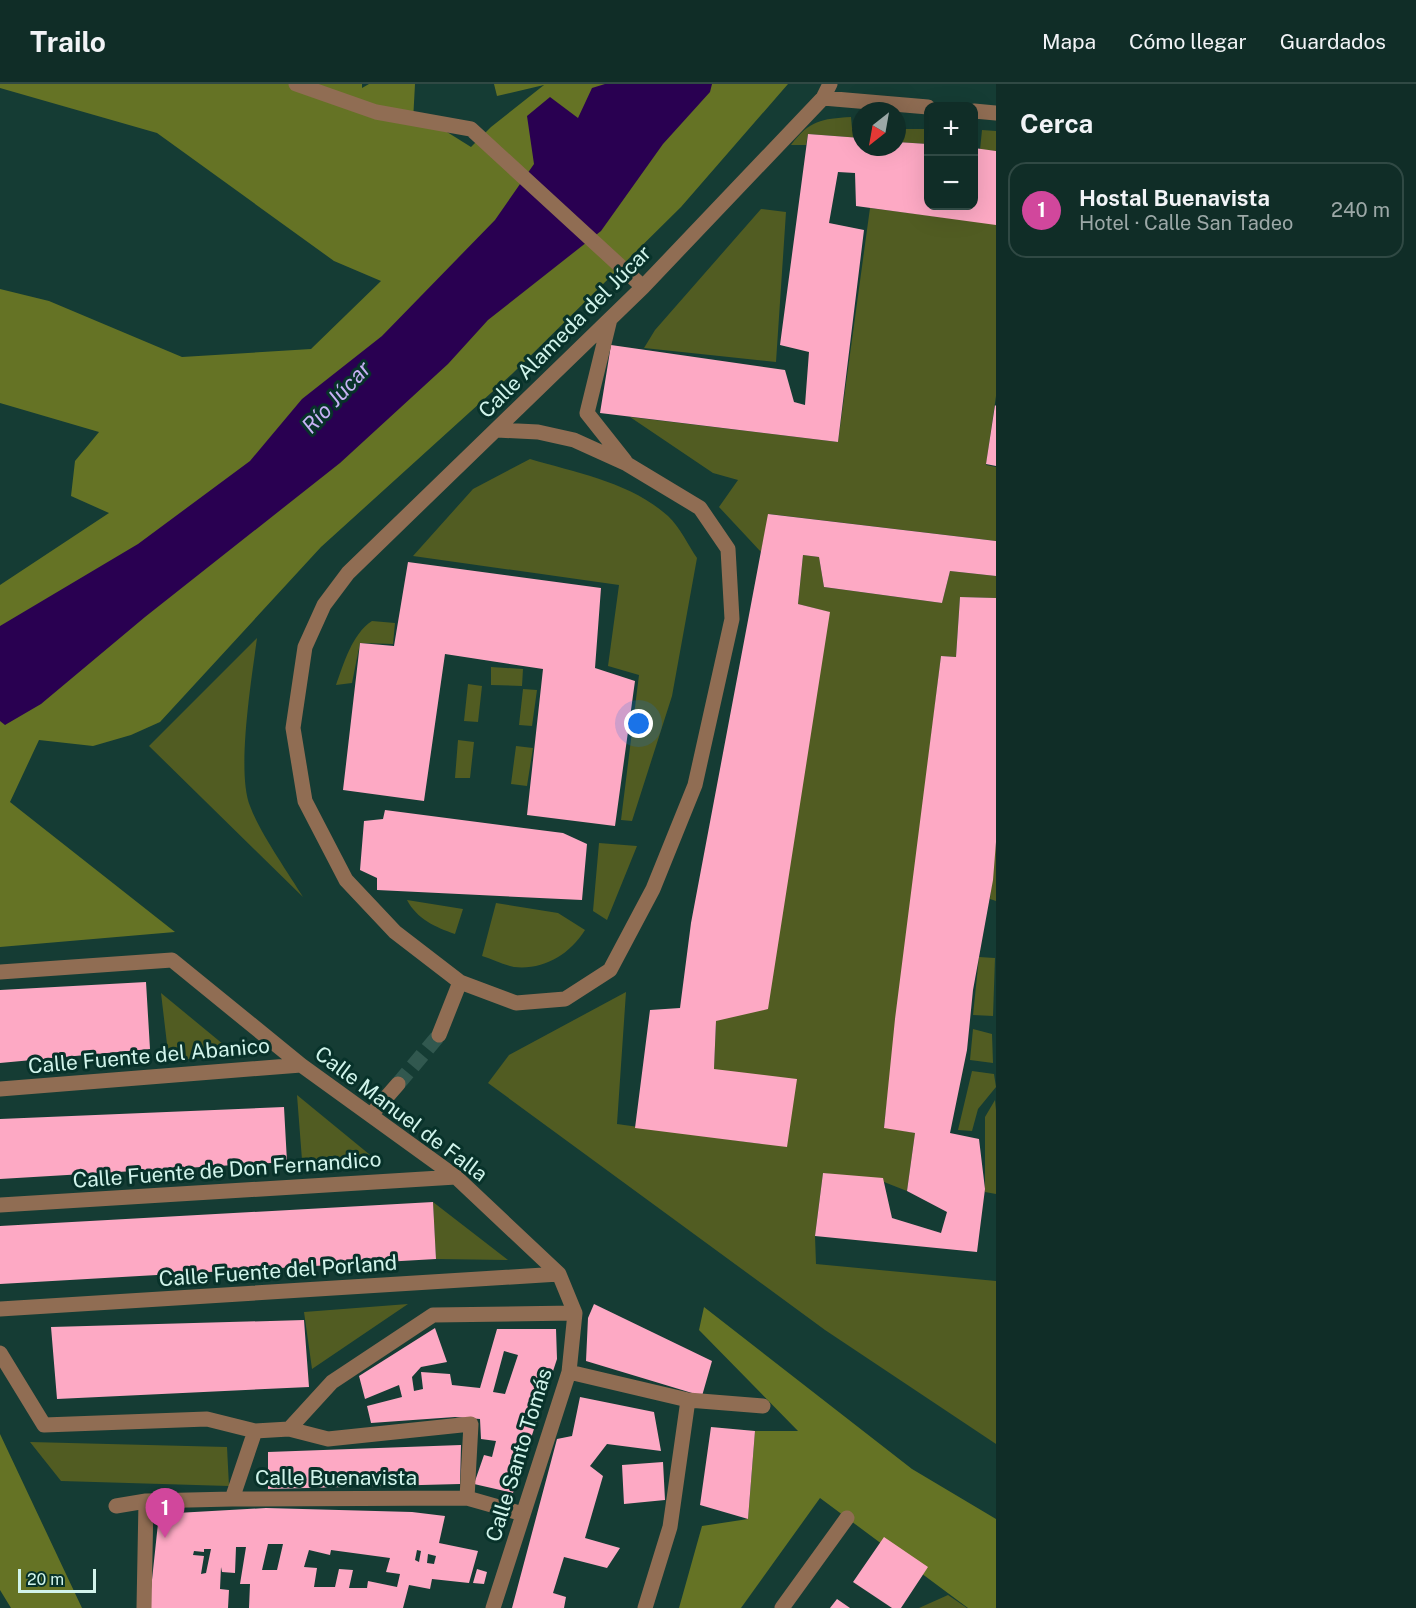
<!DOCTYPE html>
<html lang="es">
<head>
<meta charset="utf-8">
<style>
	:root { --surface:#102d27; --page:#19352f; --text:#f1f3f6; --muted:#9ca8a7; --line:#304944; --accent:#d93025 }
	body { margin:0; font-family:"Public Sans",sans-serif; background:var(--page); color:var(--text) }
	.controls { position:absolute; right:18px; top:18px; display:grid; overflow:hidden; border-radius:12px; box-shadow:0 6px 24px #0002 }
	.controls button { width:54px; height:54px; display:grid; place-items:center; padding:0; border:0; border-bottom:2px solid var(--line); background:var(--surface); color:var(--text); font:30px sans-serif }
	.compass { position:absolute; left:852px; top:18px; width:54px; height:54px; border-radius:50%; background:var(--surface); box-shadow:0 6px 24px #0002; rotate:211deg }
	.scale { position:absolute; left:18px; bottom:15px; width:78px; box-sizing:border-box; padding-left:6px; border:3px solid #d1f4eb; border-top:0; font-size:16px; line-height:21px; white-space:nowrap; color:#d1f4eb; -webkit-text-stroke:4px #08322a; paint-order:stroke }
	.you { position:absolute; left:639px; top:640px; width:21px; height:21px; margin:-15px; border:4px solid #fff; border-radius:50%; background:#1a73e8; box-shadow:0 0 0 9px #1a73e833 }
	.badge { display:grid; place-items:center; width:39px; height:39px; border-radius:50%; background:var(--accent); color:#fff; font-size:20px; font-weight:700 }
	.pin { position:absolute; translate:-50% -50px; filter:drop-shadow(0 2px 3px #0008) }
	.pin::after { content:''; position:absolute; top:32px; width:21px; height:18px; background:inherit; clip-path:polygon(0 0,100% 0,50% 100%) }
	.list { margin:0; padding:0; list-style:none }
	h2 { display:flex; justify-content:space-between; align-items:center; height:78px; margin:0; padding:0 24px; font-size:26px }
	h2 small { font-size:20px; font-weight:400; color:var(--muted) }
	.list li { display:grid; grid-template-columns:39px 1fr auto; gap:18px; align-items:center; box-sizing:border-box; height:96px; margin:0 12px 12px; padding:0 12px; border:2px solid var(--line); border-radius:18px }
	.list b { display:block; font-size:22px; white-space:nowrap }
	.list p { margin:0; font-size:20px; white-space:nowrap; color:var(--muted) }
	.list em { font-size:20px; font-style:normal; color:var(--muted) }
	.map { position:relative; flex:none; width:996px; height:1524px; overflow:hidden }
	header { display:flex; align-items:center; gap:36px; box-sizing:border-box; height:84px; padding:0 30px; background:var(--surface); border-bottom:2px solid var(--line) }
	header strong { font-size:28px }
	nav { display:flex; gap:33px; margin-inline-start:auto; font-size:21px }
	main { display:flex }
	aside { flex:1; background:var(--surface) }
	.map>svg:first-child { display:block }
</style>
</head>
<body>
<header>
<strong>Trailo</strong>
<nav><a>Mapa</a><a>Cómo llegar</a><a>Guardados</a></nav>
</header>
<main>
<div class="map">
<svg width="996" height="1524" viewBox="0 0 996 1524">
	<rect width="100%" height="100%" fill="#153c34"/>
	<path fill="#515c22" d="M851 33 852 44H861V54L808 50 806 61H791C810 36 821 35 851 33Z
		M897 45H928V60L897 58Z
		M982 46 996 47V67L980 66Z
		M870 124 996 140V312L986 381 996 383V457L769 430 761 468 719 423 738 396 713 389 630 333 838 358Z
		M761 125 786 128 776 278 644 264 655 246Z
		M530 375C577 389 630 398 668 432 680 443 688 461 697 474L672 612 632 737 621 736 639 591 608 582 619 501 413 472 473 405Z
		M803 471 819 473 824 503 942 519 950 487 996 492V514L960 513 956 573 941 572 884 1043 915 1049 907 1107 884 1098 823 1089 815 1152 816 1180 996 1197V1360L825 1246 488 999 509 971 626 908 617 1040 762 1060 714 985 716 937 829 528 798 520Z
		M372 537 395 539 393 560 360 559 352 599 336 601C344 579 352 550 372 537Z
		M257 554C252 593 236 687 250 722 260 749 287 787 303 813L149 662Z
		M491 583 523 585 522 602 491 601Z
		M468 600 482 602 478 638 464 637Z
		M523 605 537 606 532 642 519 641Z
		M458 656 474 658 470 694H455Z
		M516 662 533 664 527 702 511 700Z
		M996 755V817L990 815Z
		M599 759 637 762 607 836 593 827Z
		M407 816 463 825 455 850C435 843 417 835 407 816Z
		M496 819 558 829 585 846C569 871 544 886 514 883 503 881 492 875 482 872Z
		M979 873 995 874 993 932 973 931Z
		M161 909 235 970 169 977Z
		M973 945 992 950 993 979 970 976Z
		M972 987 994 990 996 1003 978 1025 972 1047 958 1046Z
		M297 1011 375 1075 302 1076Z
		M995 1016 996 1026V1110L985 1108V1033Z
		M433 1118 508 1176 436 1175Z
		M408 1220 312 1285 304 1228Z
		M30 1358 227 1363 229 1402 61 1397Z
		M948 1511 967 1524H919Z"/>
	<path fill="#657325" d="M0 0H362V4L369 0H415L413 37 447 48 471 63 491 43 544 1 497 12 494 0H788L681 123 512 290 321 463 160 638 131 651 93 662 39 656 10 718 175 848 0 863V501L109 429 71 412 75 377 99 348 0 319V205L49 217 182 273 311 265 381 197 334 177 157 49 0 4Z
		M704 1223 912 1385 996 1435V1524H968L820 1414 741 1524H679L702 1442 748 1435 755 1347H798L699 1246Z
		M0 1350 82 1524H11L0 1506Z"/>
	<path fill="#290051" d="M605 0H712L710 8 663 60 601 147 488 236 448 280 340 379 145 533 41 620 5 641 0 637V542L138 460 250 377 302 315 382 252 495 136 534 80 527 32 550 13 578 34 592 4Z"/>
	<path fill="#fda9c4" fill-rule="evenodd" d="M808 50 861 54V63H897V58L928 60V122H974V64L996 67V141L856 122 855 89 838 88 829 139 864 146 838 358 600 329 611 261 785 286 794 318 805 321 809 268 780 261Z
		M995 321 996 322V382L986 380Z
		M768 430 996 457V492L950 487 942 519 824 503 819 473 803 471 798 520 830 528 768 925 716 937 714 985 797 995 787 1063 635 1044 650 926 680 924 691 839Z
		M408 478 601 504 595 584 635 597 615 742 527 731 543 585 445 570 424 717 343 706 360 559 394 562Z
		M960 513 996 514V758L993 796 973 906 967 966 950 1049 979 1055 985 1105 977 1168 815 1152 823 1089 883 1094 892 1134 941 1149 947 1128 907 1107 915 1049 884 1044 895 935 941 572 956 573Z
		M385 726 563 749 587 760 582 816 377 806V794L360 786 364 737 383 735Z
		M146 898 150 965 0 979V906Z
		M284 1023 287 1078 0 1095V1035Z
		M433 1118 436 1175 0 1200V1142Z
		M594 1220 712 1277 702 1312 586 1277 588 1234Z
		M304 1236 309 1303 57 1315 51 1243Z
		M435 1244 447 1278 421 1283 412 1293 414 1307 423 1305 421 1288 450 1290 452 1301 480 1304 497 1245H556L557 1275 513 1409 474 1400 484 1371 492 1373 496 1357 481 1355 480 1335 455 1333 371 1339 367 1322 402 1313 399 1301 365 1315 359 1292ZM504 1267 518 1271 505 1310 493 1308Z
		M580 1313 654 1328 661 1367 607 1360 590 1382 603 1392 585 1454 620 1464 607 1484 564 1473 553 1509 566 1513 564 1524H512L557 1355 572 1352Z
		M711 1343 755 1347 748 1435 700 1421Z
		M461 1361 460 1400 268 1405V1368Z
		M663 1378 665 1416 624 1420 622 1381Z
		M266 1424 412 1428 445 1432 439 1459 478 1467 469 1499 432 1495 430 1505 409 1501 403 1524H249L250 1500H240L246 1463H236L235 1489 222 1488 221 1483 220 1505 229 1506 228 1524H149L159 1430ZM268 1460H283L277 1486H262ZM204 1465H211L206 1489 201 1490 204 1472 193 1471 194 1467 204 1468ZM309 1466 330 1471 331 1466 390 1474 386 1488 400 1490 397 1503 368 1497 367 1504H349L353 1486 339 1485 335 1503H314L317 1484 304 1483ZM417 1466 421 1467 419 1478 415 1476ZM428 1470 436 1472 434 1480 427 1479Z
		M884 1453 928 1483 901 1524H892L853 1498Z
		M477 1485 487 1488 484 1500 473 1499Z
		M837 1515 850 1524H830Z"/>
	<g fill="none" stroke-linecap="round" stroke-linejoin="round">
		<path stroke="#31584f" stroke-width="15" stroke-dasharray="15 8" stroke-linecap="butt" d="M398 1000 439 951"/>
		<path stroke="#906d53" stroke-width="15" d="M296 0 376 28 471 45 643 203
			M823 14 928 23
			M974 27 996 29
			M610 235 587 329 625 377
			M497 346 538 348 574 356 627 380 700 424 728 465 732 535 695 701 653 805 610 886 565 915 516 919 460 898 395 848 346 796 305 717 293 644 305 563 324 521 348 489 643 203 823 14 830 0
			M0 888 172 876 301 981 456 1093 559 1190 575 1229 569 1288 493 1524
			M439 951 460 898
			M0 1005 301 981
			M371 1031 398 1000
			M0 1121 456 1093
			M0 1225 559 1190
			M0 1269 44 1341 207 1335 255 1347 289 1345 328 1355 471 1340 467 1414
			M569 1288 688 1316 763 1322
			M289 1345 332 1298 433 1231 575 1229
			M232 1415 255 1347
			M116 1422 146 1417 232 1415 467 1414 523 1430
			M144 1524 146 1417
			M645 1524 670 1443 688 1316
			M782 1524 847 1434"/>
	</g>
	<g text-anchor="middle" stroke-width="6" stroke-linejoin="round" paint-order="stroke">
		<g font-size="21" fill="#d1f4eb" stroke="#08322a">
			<text transform="translate(565 248) rotate(-45)" y="7">Calle Alameda del Júcar</text>
			<text transform="translate(149 972) rotate(-5)" y="7">Calle Fuente del Abanico</text>
			<text transform="translate(401 1030) rotate(37)" y="7">Calle Manuel de Falla</text>
			<text transform="translate(227 1086) rotate(-4)" y="7">Calle Fuente de Don Fernandico</text>
			<text transform="translate(278 1187) rotate(-4)" y="7">Calle Fuente del Porland</text>
			<text transform="translate(519 1371) rotate(-73)" y="7">Calle Santo Tomás</text>
			<text x="336" y="1401">Calle Buenavista</text>
		</g>
		<g font-size="22" font-style="italic" fill="#c7b2f5" stroke="#08322a">
			<text transform="translate(336 313) rotate(-47)" y="8">Río Júcar</text>
		</g>
	</g>
</svg>
<div class="controls">
<button>+</button>
<button>−</button>
</div>
<svg class="compass" viewBox="-18 -18 36 36"><path d="M0-13l5 13h-10z" fill="#e53935"/><path d="M0 13l5-13h-10z" fill="#9ca8a7"/></svg>
<div class="scale">20 m</div>
<div class="you"></div>
<div class="pin badge" style="left:165px;top:1454px;background:#d1479c">1</div>
</div>
<aside>
<h2>Cerca<small></small></h2>
<ul class="list">
<li><span class="badge" style="background:#d1479c">1</span><div><b>Hostal Buenavista</b><p>Hotel · Calle San Tadeo</p></div><em>240 m</em></li>
</ul>
</aside>
</main>
</body>
</html>
